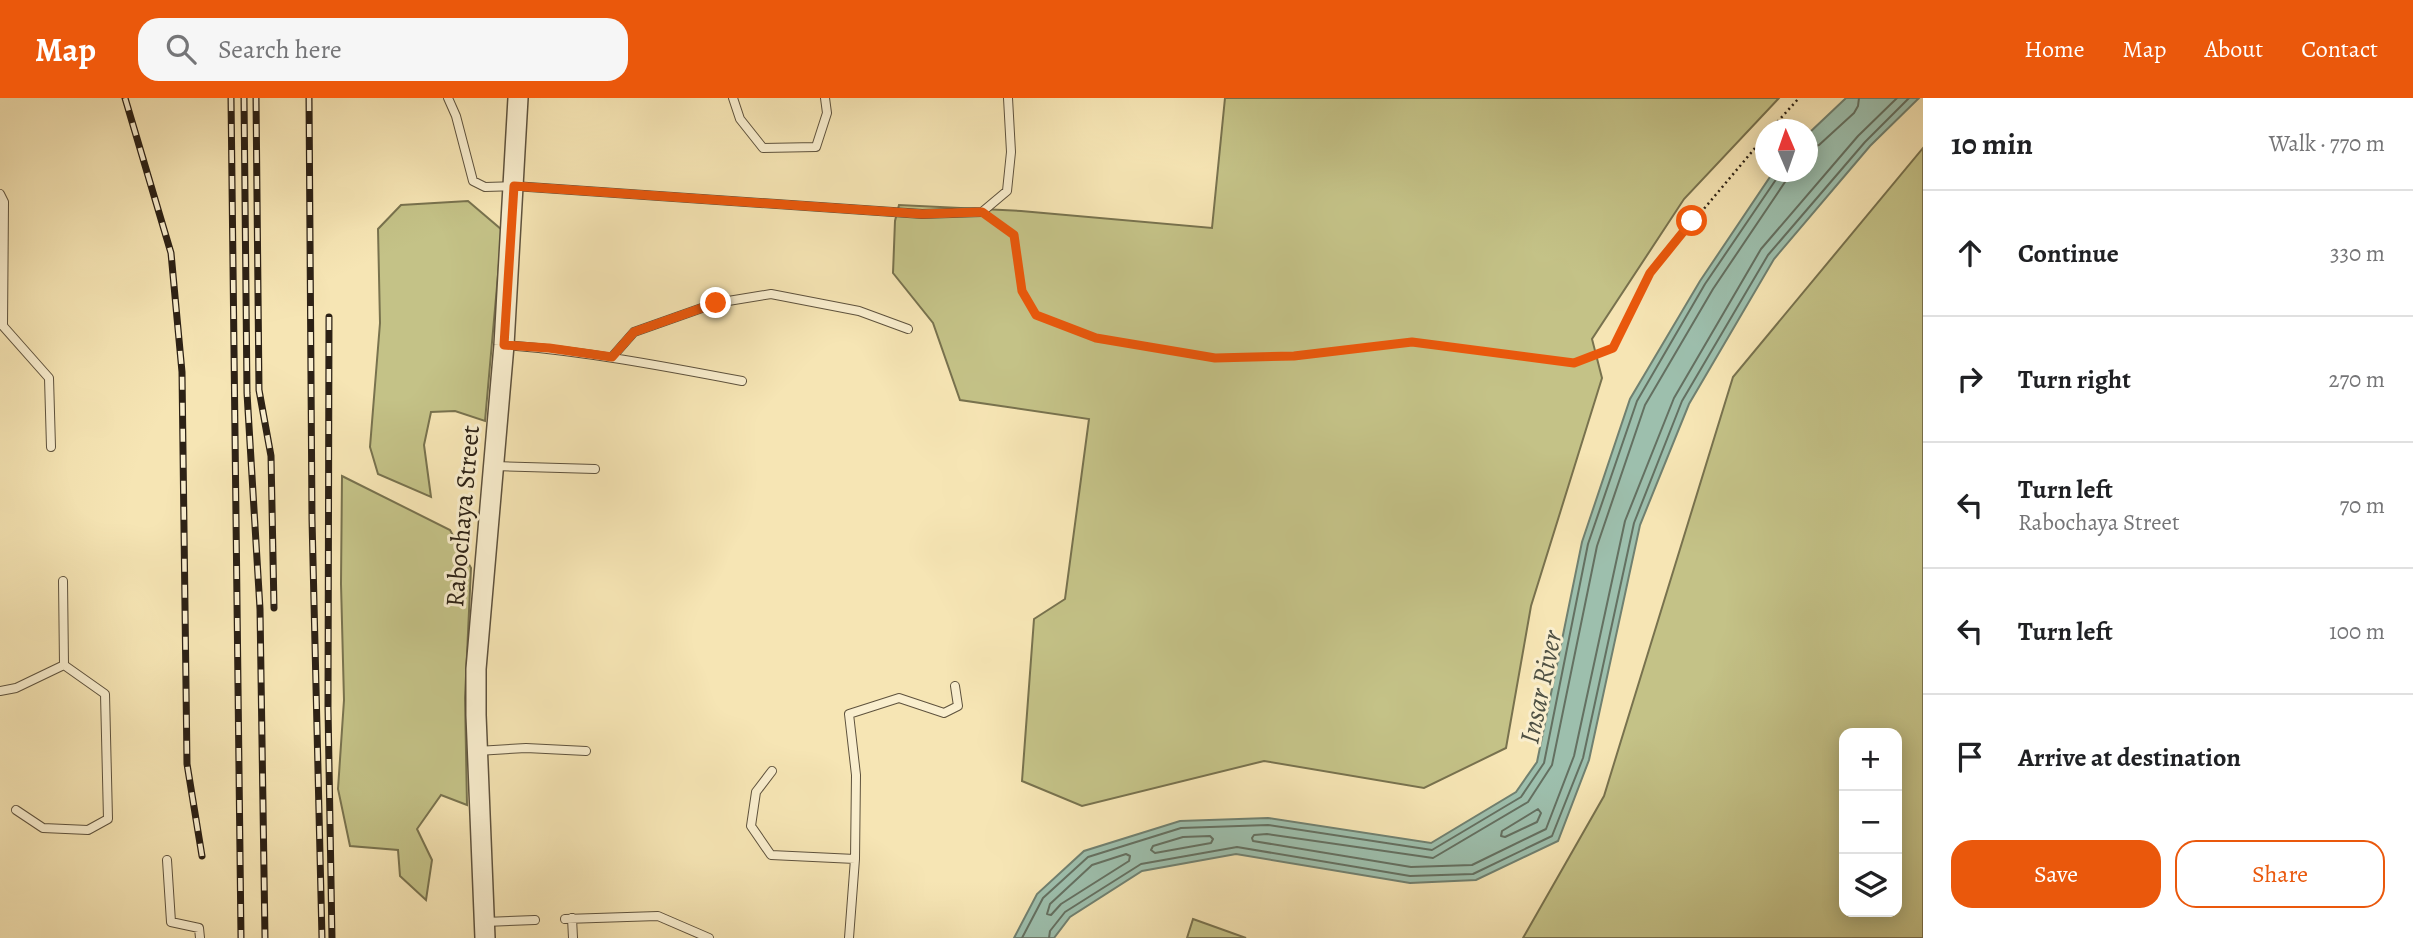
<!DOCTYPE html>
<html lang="en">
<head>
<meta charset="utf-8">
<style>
	:root { --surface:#fff; --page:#f6f6f6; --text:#202124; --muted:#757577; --line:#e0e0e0; --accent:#ea580c }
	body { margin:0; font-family:Alegreya,serif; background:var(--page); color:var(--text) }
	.controls { position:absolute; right:21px; bottom:21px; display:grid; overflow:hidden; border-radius:14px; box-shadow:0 4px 18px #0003 }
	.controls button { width:63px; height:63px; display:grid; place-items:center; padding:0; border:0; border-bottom:2px solid var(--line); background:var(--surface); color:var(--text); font:35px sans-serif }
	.compass { position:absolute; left:1755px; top:21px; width:63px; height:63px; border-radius:50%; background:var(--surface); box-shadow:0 4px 18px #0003; rotate:358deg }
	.stop { position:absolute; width:21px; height:21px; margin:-16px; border:5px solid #ea580c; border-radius:50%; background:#fff }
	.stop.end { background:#ea580c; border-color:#fff; box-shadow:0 2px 7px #0008 }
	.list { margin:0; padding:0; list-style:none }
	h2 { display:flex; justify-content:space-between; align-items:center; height:91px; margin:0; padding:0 28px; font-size:30px }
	h2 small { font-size:23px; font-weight:400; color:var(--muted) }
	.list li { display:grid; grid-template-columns:46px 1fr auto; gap:21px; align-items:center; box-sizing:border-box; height:126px; padding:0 28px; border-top:2px solid var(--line) }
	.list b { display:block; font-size:26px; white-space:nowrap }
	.list p { margin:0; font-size:23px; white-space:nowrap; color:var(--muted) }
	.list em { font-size:23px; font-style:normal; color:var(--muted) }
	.actions { display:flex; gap:14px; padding:21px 28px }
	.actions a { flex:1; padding:16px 0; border:2px solid var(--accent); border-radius:21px; text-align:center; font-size:24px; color:var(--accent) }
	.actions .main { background:var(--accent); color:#fff }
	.icon { flex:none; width:38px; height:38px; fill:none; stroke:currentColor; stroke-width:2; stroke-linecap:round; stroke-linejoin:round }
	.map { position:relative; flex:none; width:1923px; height:840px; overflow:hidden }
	header { display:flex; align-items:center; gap:42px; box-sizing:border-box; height:98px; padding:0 35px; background:var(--accent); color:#fff }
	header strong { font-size:33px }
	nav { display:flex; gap:38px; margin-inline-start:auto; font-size:24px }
	.search { width:490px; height:63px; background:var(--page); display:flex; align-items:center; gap:18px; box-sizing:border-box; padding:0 24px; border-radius:21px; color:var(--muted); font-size:26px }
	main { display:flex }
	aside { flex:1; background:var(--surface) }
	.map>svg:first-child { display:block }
</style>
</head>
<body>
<header>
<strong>Map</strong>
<div class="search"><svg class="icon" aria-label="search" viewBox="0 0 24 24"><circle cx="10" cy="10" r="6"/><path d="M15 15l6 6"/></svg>Search here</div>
<nav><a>Home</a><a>Map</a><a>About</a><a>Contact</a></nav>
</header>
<main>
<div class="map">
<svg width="1923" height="840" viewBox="0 0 1923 840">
	<rect width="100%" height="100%" fill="#f6e5b4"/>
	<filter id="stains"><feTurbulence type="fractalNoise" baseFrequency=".00286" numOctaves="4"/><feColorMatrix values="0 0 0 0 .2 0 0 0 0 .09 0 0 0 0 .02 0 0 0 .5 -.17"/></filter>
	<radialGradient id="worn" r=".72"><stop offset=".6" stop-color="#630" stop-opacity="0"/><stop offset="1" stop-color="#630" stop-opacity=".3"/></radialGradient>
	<path fill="#c4c287" stroke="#78724e" stroke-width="2" fill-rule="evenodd" d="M1225 0H1779L1684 101 1592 241 1602 280 1531 508 1506 650 1424 690 1264 663 1082 708 1022 683 1034 521 1065 501 1089 321 960 302 933 225 893 175 895 123 899 107 1021 113 1212 130Z
		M1923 50V840H1523L1604 698 1733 279ZM1844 635H1897V814H1844Z
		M468 103 502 132 485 323 455 313 431 314 424 347 431 399 378 376 370 349 380 225 378 131 401 107Z
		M342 378 450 432 471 470 465 600 467 707 441 697 417 731 432 762 426 802 400 778 398 752 350 748 338 691 344 602 341 486Z
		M1193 821 1246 840H1187Z"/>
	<path fill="#9dbfad" stroke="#708070" stroke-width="2" d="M1846 0H1919L1870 48 1774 161 1689 306 1640 427 1589 662 1558 743 1476 782 1410 785 1236 756 1142 773 1070 819 1054 840H1014L1037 796 1084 753 1180 723 1268 720 1431 745 1516 694 1537 664 1582 444 1630 301 1700 183 1772 76 1774 74H1808V36Z"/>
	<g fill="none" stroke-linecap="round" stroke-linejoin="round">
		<path stroke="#647061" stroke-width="2" d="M1808 50 1819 47 1854 15 1858 8 1859 0
			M1788 74 1785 84 1713 191 1645 307 1597 448 1552 667 1528 704 1433 760 1267 736 1254 737 1252 740 1253 743 1411 769 1472 767 1546 731 1574 658 1625 423 1674 300 1761 151 1858 38 1897 0
			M1538 711 1541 715 1537 724 1505 739 1501 738 1502 733Z
			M1210 738 1213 741 1211 745 1155 755 1151 752 1153 748 1183 739Z
			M1126 756 1130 758 1129 763 1061 806 1051 817 1047 816 1050 806 1092 767Z
			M1022 840 1043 800 1088 759 1181 730 1268 727 1432 752 1521 699 1544 665 1588 446 1637 303 1705 186 1777 80 1779 74
			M1049 840 1050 833 1065 814 1141 766 1237 749 1410 778 1473 776 1552 738 1583 660 1634 425 1682 303 1768 157 1865 44 1909 0"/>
		<defs>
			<path id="service" d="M448 0 456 18 473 83 485 89 514 88 922 116 982 114 1007 93 1011 54 1008 0
				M733 0 740 21 763 50 816 49 827 15 825 0
				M0 96 4 104 3 228 49 280 51 349
				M504 247C584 253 663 268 742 283
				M612 259 634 234 716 205 771 196 859 213 908 231
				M495 368 595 371
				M0 593 16 590 64 567 63 483
				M477 653 526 650 586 653
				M772 673 756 694 751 728 771 757 855 761
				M16 712 43 730 88 732 108 721 105 596 64 567
				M167 762 171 824 199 830 200 840
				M572 820 573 840
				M565 821 658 818 709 840
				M485 824 535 822
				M849 840 855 761 856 677 849 616 899 600 944 615 958 608 955 588"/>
			<path id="tertiary" d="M485 840 476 617V571L504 247 518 0"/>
		</defs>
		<use href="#service" stroke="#5e523d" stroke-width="10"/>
		<use href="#tertiary" stroke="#5e523d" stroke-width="22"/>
		<path stroke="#2c2115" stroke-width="2.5" stroke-dasharray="2 3.5" stroke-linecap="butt" d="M1770 32 1799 0
			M991 120 1014 137 1022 193 1036 217 1096 240 1215 259 1294 258 1412 244 1574 266 1613 250 1650 175 1766 37"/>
		<use href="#service" stroke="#f9eece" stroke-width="8"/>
		<use href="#tertiary" stroke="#f9eece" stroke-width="19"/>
		<defs>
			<path id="rail" d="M125 0 171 155 182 274 187 666 202 758
				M231 0 241 840
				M244 0 247 295 260 511 265 840
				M256 0 259 292 271 358 274 510
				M309 0 312 421 322 840
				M329 219 328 610 332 840"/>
		</defs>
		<use href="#rail" stroke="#2c2115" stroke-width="7"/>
		<use href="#rail" stroke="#f9eece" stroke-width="4.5" stroke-dasharray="13" stroke-linecap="butt"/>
	</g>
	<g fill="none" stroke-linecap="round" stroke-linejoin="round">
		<path stroke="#ea580c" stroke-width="9" d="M716 205 634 234 612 259 549 250 504 247 514 88 922 116 982 114 1014 137 1022 193 1036 217 1096 240 1215 260 1294 258 1412 244 1574 265 1613 250 1650 175 1692 123"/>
	</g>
	<g text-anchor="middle" stroke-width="6" stroke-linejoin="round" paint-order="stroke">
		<g font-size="26" fill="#2c2115" stroke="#f9eece">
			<text transform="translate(462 418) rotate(-85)" y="9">Rabochaya Street</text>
		</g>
		<g font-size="28" font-style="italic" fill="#4e5043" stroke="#f9eece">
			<text transform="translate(1540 589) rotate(-78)" y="10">Insar River</text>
		</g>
	</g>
	<rect width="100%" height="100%" filter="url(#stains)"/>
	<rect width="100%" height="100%" fill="url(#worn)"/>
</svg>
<div class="controls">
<button>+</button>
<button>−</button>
<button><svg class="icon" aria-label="layers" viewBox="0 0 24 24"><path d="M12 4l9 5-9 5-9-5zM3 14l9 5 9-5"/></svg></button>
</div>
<svg class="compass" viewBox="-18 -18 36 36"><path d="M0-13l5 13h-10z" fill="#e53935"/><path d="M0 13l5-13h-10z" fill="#757577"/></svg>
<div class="stop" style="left:1692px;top:123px"></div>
<div class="stop end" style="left:716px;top:205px"></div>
</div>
<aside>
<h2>10 min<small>Walk · 770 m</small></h2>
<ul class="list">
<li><svg class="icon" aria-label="ahead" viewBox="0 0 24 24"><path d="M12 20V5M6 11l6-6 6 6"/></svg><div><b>Continue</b></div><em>330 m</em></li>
<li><svg class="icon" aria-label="right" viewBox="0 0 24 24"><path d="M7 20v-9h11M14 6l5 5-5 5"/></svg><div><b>Turn right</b></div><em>270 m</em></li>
<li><svg class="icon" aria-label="left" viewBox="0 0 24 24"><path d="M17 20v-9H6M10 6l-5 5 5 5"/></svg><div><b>Turn left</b><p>Rabochaya Street</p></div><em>70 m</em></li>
<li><svg class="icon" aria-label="left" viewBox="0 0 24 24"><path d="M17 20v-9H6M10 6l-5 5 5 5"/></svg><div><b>Turn left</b></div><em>100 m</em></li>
<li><svg class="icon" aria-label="arrive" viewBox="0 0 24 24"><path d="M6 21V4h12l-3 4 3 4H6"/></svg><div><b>Arrive at destination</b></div></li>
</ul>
<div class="actions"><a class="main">Save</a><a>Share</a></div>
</aside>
</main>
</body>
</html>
